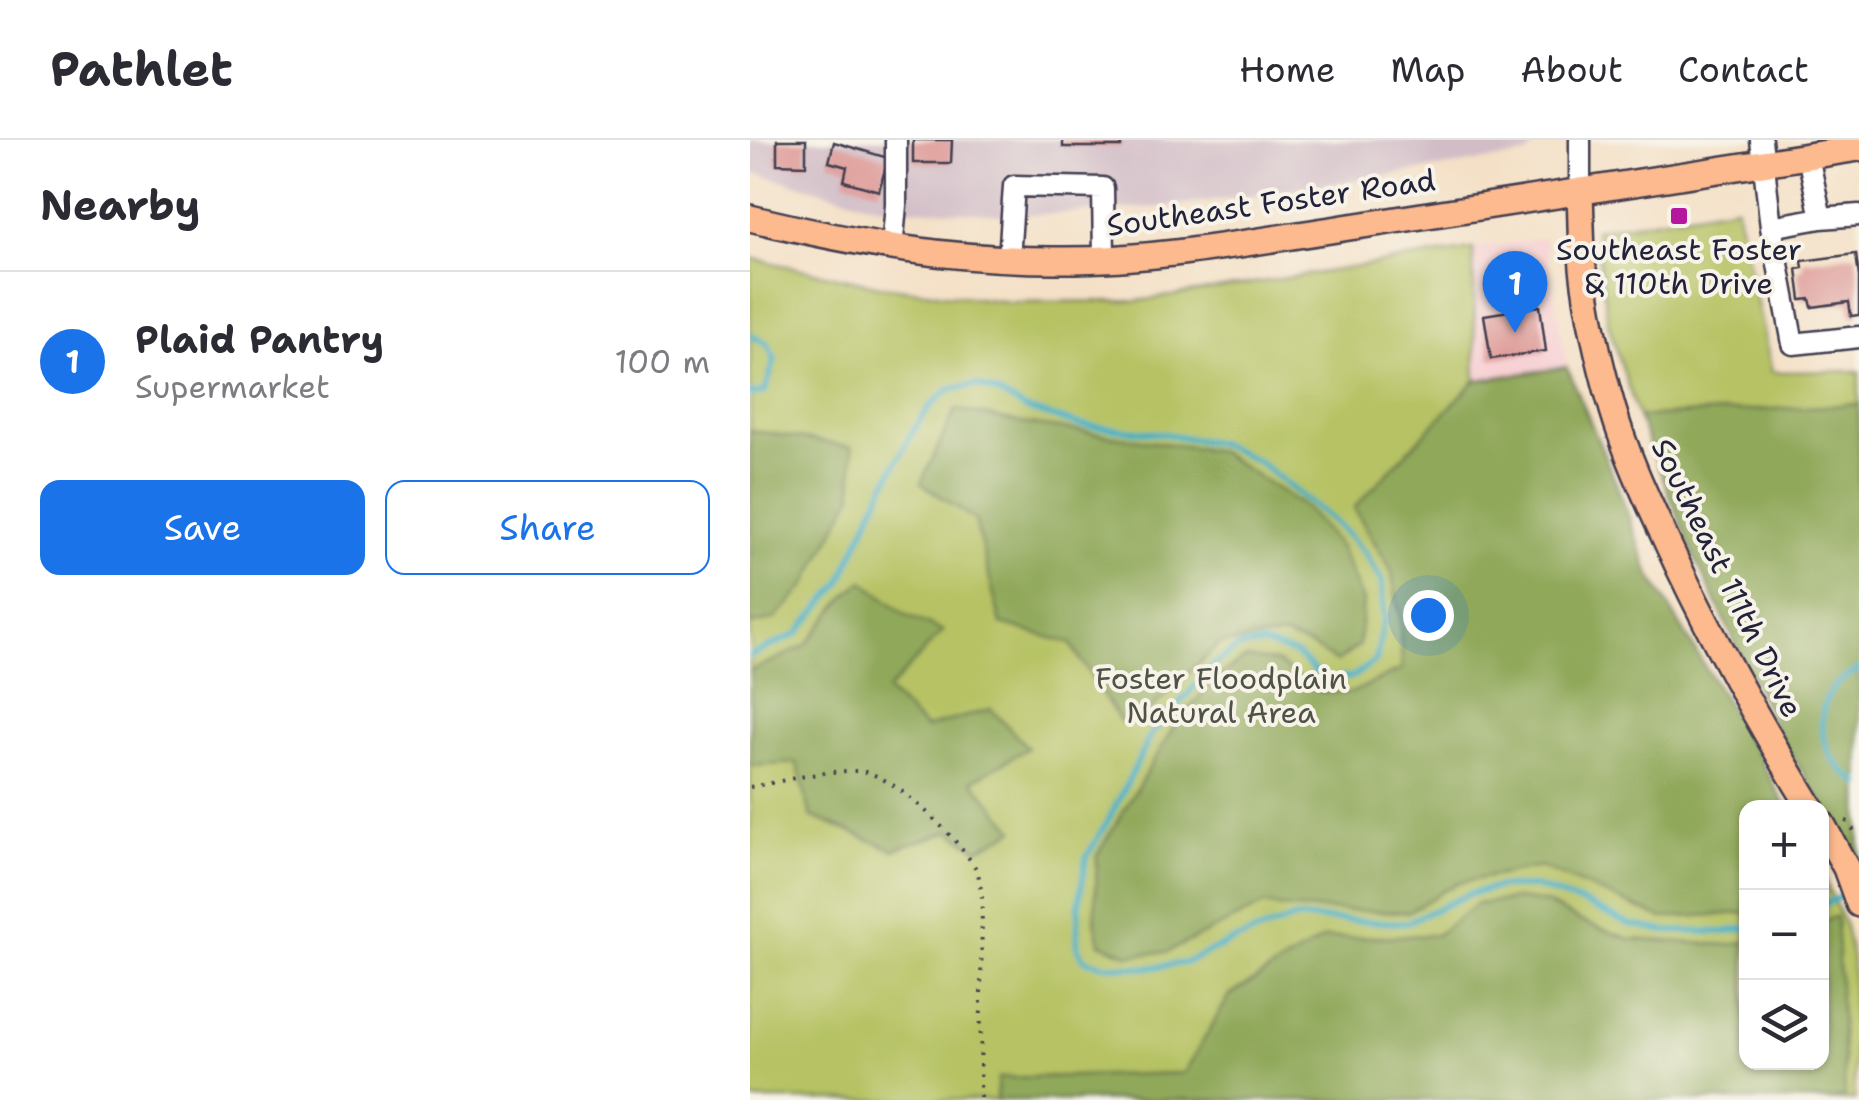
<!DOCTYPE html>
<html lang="en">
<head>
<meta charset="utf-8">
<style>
	:root { --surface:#fff; --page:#f7f7f7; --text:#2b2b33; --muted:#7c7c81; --line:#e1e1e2; --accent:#1a73e8 }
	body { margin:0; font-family:"Shantell Sans",sans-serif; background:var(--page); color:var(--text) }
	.controls { position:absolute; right:30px; bottom:30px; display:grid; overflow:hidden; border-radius:20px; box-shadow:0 2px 8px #0004 }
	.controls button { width:90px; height:90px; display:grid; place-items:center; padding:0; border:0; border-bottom:2px solid var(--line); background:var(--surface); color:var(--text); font:50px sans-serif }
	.you { position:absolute; left:678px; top:475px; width:35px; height:35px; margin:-25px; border:8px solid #fff; border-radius:50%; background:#1a73e8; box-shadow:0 0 0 15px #1a73e833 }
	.badge { display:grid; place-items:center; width:65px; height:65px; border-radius:50%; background:var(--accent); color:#fff; font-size:32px; font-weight:700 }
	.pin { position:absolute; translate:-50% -82px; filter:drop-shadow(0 2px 5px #0008) }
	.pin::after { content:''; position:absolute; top:52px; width:35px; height:30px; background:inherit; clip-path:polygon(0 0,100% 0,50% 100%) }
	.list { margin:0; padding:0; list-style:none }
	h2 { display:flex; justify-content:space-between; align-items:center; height:130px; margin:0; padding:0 40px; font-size:42px }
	h2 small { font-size:32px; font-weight:400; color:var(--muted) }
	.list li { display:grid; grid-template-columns:65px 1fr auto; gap:30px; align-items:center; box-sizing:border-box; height:180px; padding:0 40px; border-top:2px solid var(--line) }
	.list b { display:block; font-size:38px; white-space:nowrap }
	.list p { margin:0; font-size:32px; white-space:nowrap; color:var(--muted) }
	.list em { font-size:32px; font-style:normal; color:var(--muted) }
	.actions { display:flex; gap:20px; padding:30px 40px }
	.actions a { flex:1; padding:22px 0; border:2px solid var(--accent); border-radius:20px; text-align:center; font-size:35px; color:var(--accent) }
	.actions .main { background:var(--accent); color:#fff }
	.icon { flex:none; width:55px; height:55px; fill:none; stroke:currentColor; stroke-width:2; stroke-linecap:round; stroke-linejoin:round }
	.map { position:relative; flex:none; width:1109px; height:960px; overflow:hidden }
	header { display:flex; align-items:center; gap:60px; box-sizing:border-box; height:140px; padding:0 50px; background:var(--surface); border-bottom:2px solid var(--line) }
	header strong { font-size:48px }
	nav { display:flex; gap:55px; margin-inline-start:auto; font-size:35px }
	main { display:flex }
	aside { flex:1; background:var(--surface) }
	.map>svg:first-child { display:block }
</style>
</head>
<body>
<header>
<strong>Pathlet</strong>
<nav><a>Home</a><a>Map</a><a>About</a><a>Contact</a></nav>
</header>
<main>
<aside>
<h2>Nearby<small></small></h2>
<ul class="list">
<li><span class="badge">1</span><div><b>Plaid Pantry</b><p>Supermarket</p></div><em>100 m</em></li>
</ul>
<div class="actions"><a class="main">Save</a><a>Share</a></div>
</aside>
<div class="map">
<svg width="1109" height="960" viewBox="0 0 1109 960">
	<rect width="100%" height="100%" fill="#f7f3e8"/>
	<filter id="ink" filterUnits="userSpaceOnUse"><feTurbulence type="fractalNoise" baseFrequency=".01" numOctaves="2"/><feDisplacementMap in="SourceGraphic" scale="20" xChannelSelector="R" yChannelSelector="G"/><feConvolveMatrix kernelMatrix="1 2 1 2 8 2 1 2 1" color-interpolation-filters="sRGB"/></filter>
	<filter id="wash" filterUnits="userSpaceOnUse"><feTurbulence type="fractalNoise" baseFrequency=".0048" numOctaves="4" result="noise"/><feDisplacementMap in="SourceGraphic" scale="40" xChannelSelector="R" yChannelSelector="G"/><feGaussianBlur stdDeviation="2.25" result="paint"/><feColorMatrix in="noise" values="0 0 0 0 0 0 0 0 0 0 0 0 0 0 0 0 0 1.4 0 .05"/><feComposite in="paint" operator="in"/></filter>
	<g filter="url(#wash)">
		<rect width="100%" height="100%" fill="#f4e0c6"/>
		<path fill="#f7cfd3" d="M794 98 817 227 725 241 723 109Z"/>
		<path fill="#d2bdc7" d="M0 0H788L777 15 489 57 411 67 267 76 130 66 0 32Z"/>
		<path fill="#b6c264" stroke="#6c7250" stroke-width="2.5" d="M986 66 1022 232 1109 231V735L1099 706 946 420 888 277 858 183 845 90Z
			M723 109 726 240 817 227 866 343 900 435 1007 614 1036 667 996 668V922H1072V734L1095 786 1102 819 1105 960H0V118L130 146 260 162 388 161Z"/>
		<path fill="#90a85a" stroke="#59654a" stroke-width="2.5" d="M817 227 866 343 900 435 1007 614 1036 667 996 668V773L912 778 790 727 707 743 658 772 540 769 514 765 417 812 379 815 350 803 345 782 347 715 426 583 468 536 496 518 527 522 568 551 601 553 652 529 650 478 641 430 604 368 725 241Z
			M1109 264V735L1099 706 1028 593 946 420 888 277Z
			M206 269 265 282 468 311 554 366 589 406 613 461 609 505 587 522 561 506 534 496 469 504 400 570 371 583 320 503 251 484 225 380 171 343Z
			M0 290 102 307 103 355 56 445 25 479 0 485Z
			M113 441 156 475 193 491 137 551 175 588 241 569 278 608 222 641 265 690 228 709 200 691 144 710 61 676 47 623 0 626V531L55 506 97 454Z
			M767 759 795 763 831 781 880 799 978 805 996 802V922H1072V782L1086 776 1095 956 1083 960H246L248 938 434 933 480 855 574 798 686 795 727 764Z"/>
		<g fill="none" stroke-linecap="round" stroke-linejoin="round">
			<path stroke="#43aec2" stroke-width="6" d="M0 195 17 203 25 219 15 252 0 254
				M0 516 47 494 90 444 123 369 160 296 180 266 200 249 226 245 248 253 276 269 330 285 416 294 472 304 509 322 586 383 615 413 632 441 634 478 626 521 602 537 575 540 546 514 514 504 489 507 466 523 402 593 361 675 336 718 329 763 327 807 335 820 355 825 395 828 435 823 483 801 546 778 655 783 719 754 749 747H785L836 764 879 784 914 791 974 792 996 788
				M1109 529C1100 534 1090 540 1083 548 1076 556 1073 567 1072 577 1070 607 1085 627 1109 643
				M1072 765 1099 753"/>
		</g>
		<g id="blocks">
			<path fill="#dd9694" d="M27 0H56V25L27 24Z
				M163 0H202L201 23H163Z
				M313 0H371V7H313Z
				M84 2 138 18 129 51 94 41 97 27 79 22Z
				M1106 114 1109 137V175L1101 176 1099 162 1062 167 1060 159 1051 160 1047 129 1053 128 1052 121Z
				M790 166 796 211 741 219 734 175Z"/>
		</g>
	</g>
	<g filter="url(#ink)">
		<use href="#blocks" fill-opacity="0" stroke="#423e50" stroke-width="2.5"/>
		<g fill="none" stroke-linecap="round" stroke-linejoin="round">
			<defs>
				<path id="minor" d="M1011 0 1021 87 1043 204 1109 197
					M1058 16 1071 78 1109 75
					M830 51V0
					M1021 87 1071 78
					M142 109 146 65V0
					M259 119 264 46 353 48 354 120"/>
				<path id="major" d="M830 51C831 77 831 103 833 128 838 175 850 225 863 270 876 314 896 357 915 398 958 492 1007 580 1061 668
					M0 78C107 104 204 121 314 120 413 120 510 100 607 86 775 61 942 34 1109 8
					M1072 684 1096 728 1109 764"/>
			</defs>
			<use href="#minor" stroke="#423e50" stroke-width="25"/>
			<use href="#major" stroke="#423e50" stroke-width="30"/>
			<path stroke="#423e50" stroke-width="4" stroke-dasharray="2.5 8" stroke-linecap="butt" d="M0 647C35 641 72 630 107 631 142 631 207 698 225 727 230 735 230 747 232 757L230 960
				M1096 681 1099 682 1107 697"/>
			<use href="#minor" stroke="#fff" stroke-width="20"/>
			<use href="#major" stroke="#fcba8e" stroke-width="25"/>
		</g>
	</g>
	<rect fill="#b5179e" stroke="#f7f3e8" stroke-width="4" x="919" y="66" width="20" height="20" rx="5"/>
	<g text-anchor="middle" stroke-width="8" stroke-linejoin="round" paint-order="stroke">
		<g font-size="30" fill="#22223b" stroke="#f7f3e8">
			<text transform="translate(521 63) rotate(-8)" y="10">Southeast Foster Road</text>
			<text transform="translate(977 438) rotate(64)" y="10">Southeast 111th Drive</text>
		</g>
		<g font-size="30" fill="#22223b" stroke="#f7f3e8">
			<text x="929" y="120">Southeast Foster<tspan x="929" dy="34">&amp; 110th Drive</tspan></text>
		</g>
		<g font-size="30" fill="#4e5247" stroke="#f7f3e8">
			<text x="471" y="549">Foster Floodplain<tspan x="471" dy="34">Natural Area</tspan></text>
		</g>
	</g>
</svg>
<div class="controls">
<button>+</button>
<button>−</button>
<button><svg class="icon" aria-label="layers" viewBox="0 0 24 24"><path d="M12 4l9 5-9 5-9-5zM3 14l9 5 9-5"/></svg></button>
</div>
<div class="you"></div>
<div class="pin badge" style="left:765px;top:193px">1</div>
</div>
</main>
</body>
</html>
